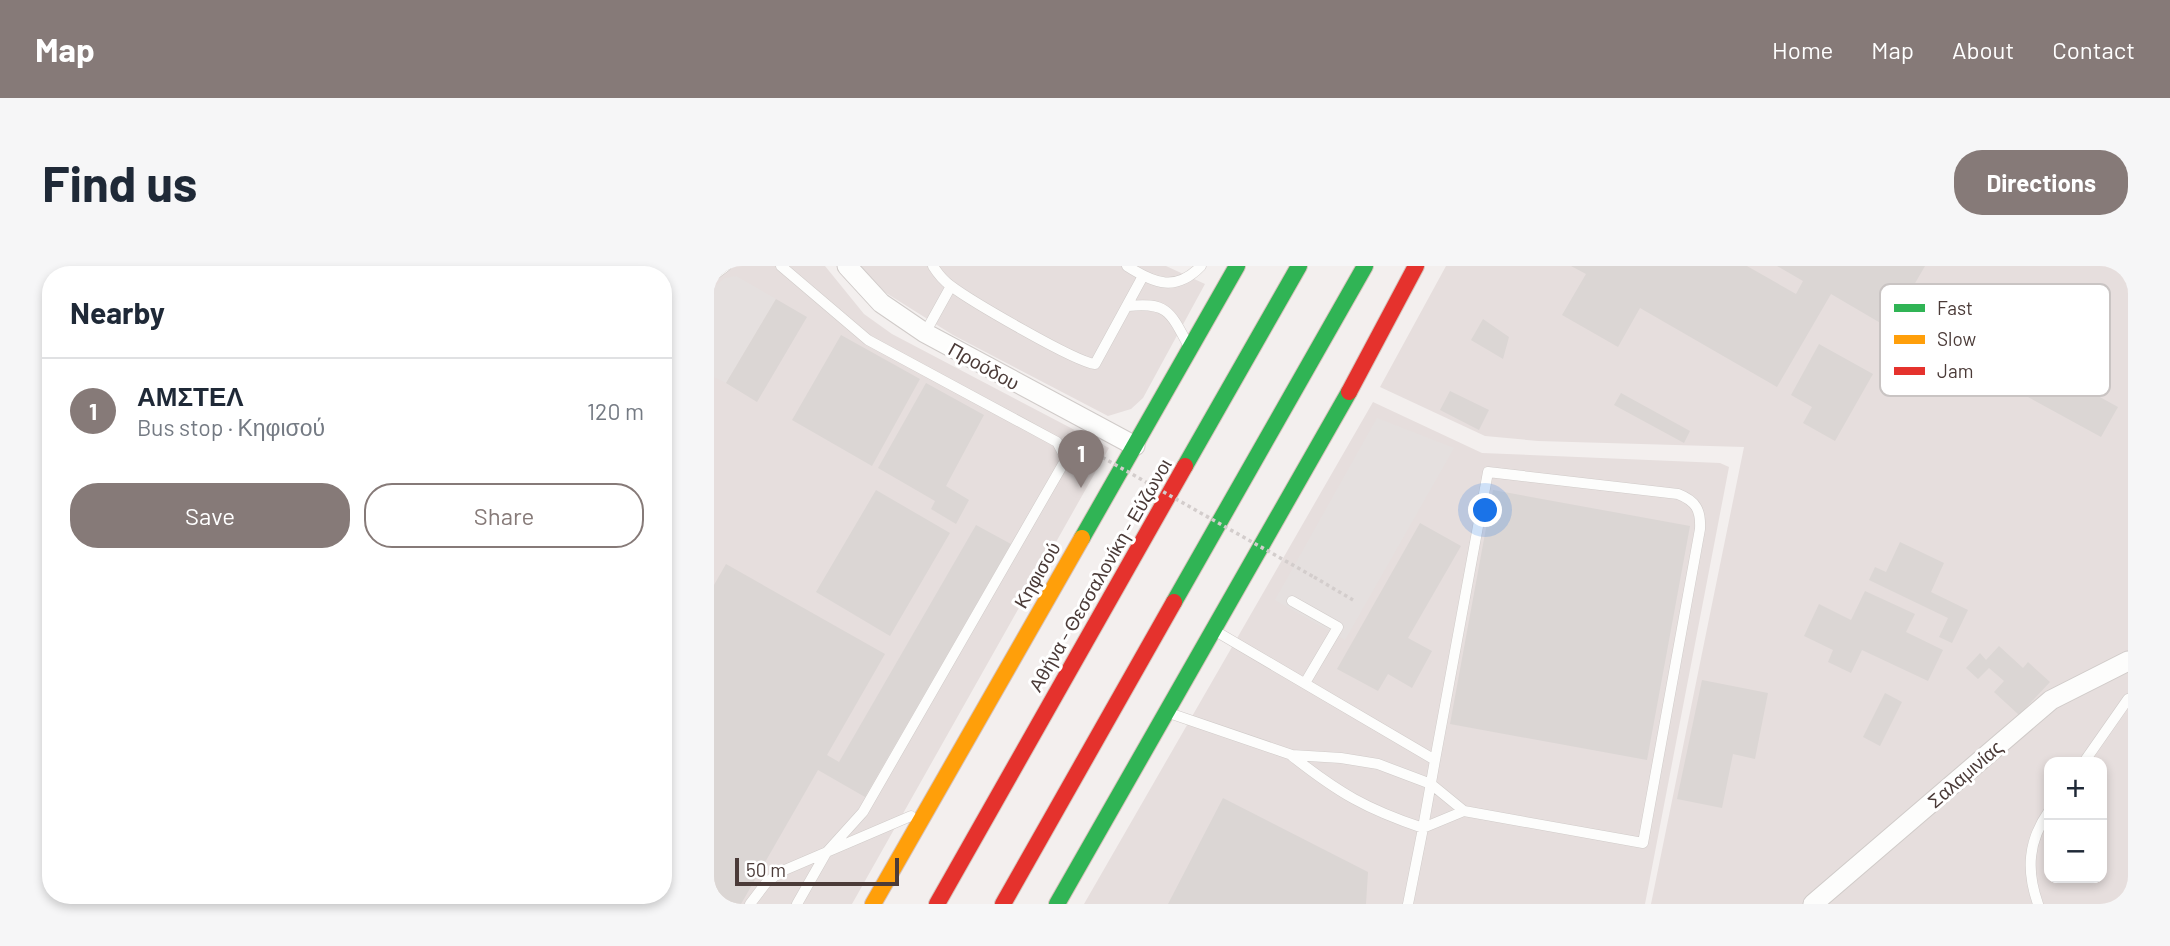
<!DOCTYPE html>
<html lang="en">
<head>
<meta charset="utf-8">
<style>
	:root { --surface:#fff; --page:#f6f6f7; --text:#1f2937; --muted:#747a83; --line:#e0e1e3; --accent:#867a78 }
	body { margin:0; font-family:Barlow,sans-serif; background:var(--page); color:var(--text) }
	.controls { position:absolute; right:21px; bottom:21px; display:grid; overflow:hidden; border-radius:14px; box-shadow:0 4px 10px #0003 }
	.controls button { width:63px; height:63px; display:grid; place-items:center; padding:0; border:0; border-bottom:2px solid var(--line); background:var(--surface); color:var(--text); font:35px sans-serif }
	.scale { position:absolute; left:21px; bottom:18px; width:164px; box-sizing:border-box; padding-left:7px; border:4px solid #4b3b38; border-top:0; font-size:19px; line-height:24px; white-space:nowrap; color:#4b3b38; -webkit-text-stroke:5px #fff; paint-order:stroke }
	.you { position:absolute; left:772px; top:245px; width:24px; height:24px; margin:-18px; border:5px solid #fff; border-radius:50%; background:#1a73e8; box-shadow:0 0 0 10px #1a73e833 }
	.badge { display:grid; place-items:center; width:46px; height:46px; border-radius:50%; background:var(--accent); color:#fff; font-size:23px; font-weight:700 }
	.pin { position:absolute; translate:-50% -58px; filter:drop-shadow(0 2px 4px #0008) }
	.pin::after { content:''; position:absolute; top:37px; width:24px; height:21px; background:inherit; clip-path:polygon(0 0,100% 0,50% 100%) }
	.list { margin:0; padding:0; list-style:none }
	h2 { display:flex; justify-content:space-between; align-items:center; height:91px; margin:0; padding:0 28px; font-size:30px }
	h2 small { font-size:23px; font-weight:400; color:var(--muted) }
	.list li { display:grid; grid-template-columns:46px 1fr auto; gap:21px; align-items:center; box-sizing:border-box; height:105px; padding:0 28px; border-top:2px solid var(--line) }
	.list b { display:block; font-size:26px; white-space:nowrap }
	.list p { margin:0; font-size:23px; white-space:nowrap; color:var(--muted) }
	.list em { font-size:23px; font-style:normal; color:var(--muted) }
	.actions { display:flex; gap:14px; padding:21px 28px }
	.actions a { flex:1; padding:16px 0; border:2px solid var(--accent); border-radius:28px; text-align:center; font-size:24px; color:var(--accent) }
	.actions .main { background:var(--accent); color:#fff }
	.map { position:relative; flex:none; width:1414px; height:638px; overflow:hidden; border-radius:28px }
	header { display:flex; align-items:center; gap:42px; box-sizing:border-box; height:98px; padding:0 35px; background:var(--accent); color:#fff }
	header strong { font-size:33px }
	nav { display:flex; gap:38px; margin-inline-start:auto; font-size:24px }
	.intro { display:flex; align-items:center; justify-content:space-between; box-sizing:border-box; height:168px; padding:0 42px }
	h1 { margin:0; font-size:49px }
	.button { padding:18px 32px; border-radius:28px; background:var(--accent); color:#fff; font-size:24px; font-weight:700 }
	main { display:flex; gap:42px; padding:0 42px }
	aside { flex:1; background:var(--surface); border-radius:28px; box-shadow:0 4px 10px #0003 }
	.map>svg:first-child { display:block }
</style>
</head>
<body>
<header>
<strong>Map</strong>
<nav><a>Home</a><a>Map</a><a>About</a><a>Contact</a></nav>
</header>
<div class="intro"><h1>Find us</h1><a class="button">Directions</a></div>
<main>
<aside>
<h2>Nearby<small></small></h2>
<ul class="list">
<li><span class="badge">1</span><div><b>ΑΜΣΤΕΛ</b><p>Bus stop · Κηφισού</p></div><em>120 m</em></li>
</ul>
<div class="actions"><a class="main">Save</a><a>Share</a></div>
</aside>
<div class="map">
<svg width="1414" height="638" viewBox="0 0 1414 638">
	<rect width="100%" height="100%" fill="#f3efee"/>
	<path fill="#e6dedd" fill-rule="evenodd" d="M0 0H111L150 48 178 68 395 182 138 638H0Z
		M146 0H452L491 18 429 132 417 143 394 150 239 69 172 27Z
		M732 0H1414V638H937L1030 181 824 175 771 170 666 121ZM1335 496H1388V612H1335Z
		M659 136 768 187 1006 197 1015 201 931 638H370Z"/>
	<path fill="#e5e0df" d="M22 10 62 33 12 117 0 111V21L11 12Z
		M663 152 740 182 631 374 561 334Z"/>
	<path fill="#dbd6d4" d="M857 0H1033L1082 28 1089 15 1063 0H1211L1175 62 1117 28 1063 121 926 42 904 81 848 49 872 8Z
		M62 33 93 51 43 136 12 117Z
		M769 53 795 71 789 93 757 74Z
		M1300 58 1386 105 1375 125 1404 141 1387 171 1272 108Z
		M127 69 206 113 158 200 78 154Z
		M1105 78 1159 108 1121 175 1089 157 1098 141 1077 129Z
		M212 117 270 149 232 220 255 234 242 258 217 243 221 235 164 202Z
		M736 125 775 144 765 164 726 144Z
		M907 127 976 165 970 177 900 139Z
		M162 224 236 267 176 370 102 326Z
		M779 224 976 260 933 494 736 458Z
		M706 257 747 280 694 372 718 385 698 422 674 408 664 425 623 403Z
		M262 259 297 278 151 531 104 504 27 638H0V319L12 298 171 388 113 489 125 496Z
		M1186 276 1230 297 1217 326 1254 344 1238 377 1225 371 1234 352 1155 314 1161 301 1172 306Z
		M1151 325 1201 348 1192 366 1229 384 1214 415 1148 384 1137 407 1114 396 1119 384 1090 370 1105 338 1137 354Z
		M1285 380 1309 402 1314 396 1336 416 1305 449 1280 426 1290 415 1275 402 1264 413 1252 402 1266 387 1272 394Z
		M988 414 1054 427 1041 493 1019 488 1008 542 963 533Z
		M1171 427 1188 436 1166 480 1149 471Z
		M509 532 654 606 652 638H454Z"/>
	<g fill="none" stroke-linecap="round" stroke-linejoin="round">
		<defs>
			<path id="lane" d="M67 0 154 74 343 176 352 193 149 546 112 587 83 638
				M219 0C224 8 230 15 237 20 257 35 361 96 381 98L429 10
				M413 0C441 18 462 26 487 0
				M0 9 12 0
				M414 40C452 36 456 45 473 77
				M211 67 237 20
				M578 335 624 361 591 417
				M503 366 721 494
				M455 447 578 489 627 492 664 498 717 518 750 545 929 577 986 263C987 244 982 235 964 228L774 206 721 494C713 542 704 590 694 638
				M578 490C625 527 652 543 709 562L750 545
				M1370 496 1414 433
				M36 638 52 617 66 606 197 550
				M1324 638C1312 604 1314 575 1335 545"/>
			<path id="street" d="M133 0 167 37 211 67 421 180
				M1099 638 1337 434 1414 395"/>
			<path id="fast" d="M471 200 585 0
				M368 272 523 0
				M460 336 651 0
				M343 638 635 126"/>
			<path id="slow" d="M159 638 368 272"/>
			<path id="jam" d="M635 126 702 0
				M223 638 471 200
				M289 638 460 336"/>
		</defs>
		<use href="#lane" stroke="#d0cbc9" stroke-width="11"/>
		<use href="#street" stroke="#d0cbc9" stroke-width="21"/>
		<use href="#fast" stroke="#d6c2ba" stroke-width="18"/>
		<use href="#slow" stroke="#d6c2ba" stroke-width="18"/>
		<use href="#jam" stroke="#d6c2ba" stroke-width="18"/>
		<path stroke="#d3cdcc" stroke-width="3.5" stroke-dasharray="3.5 3.5" stroke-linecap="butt" d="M600 311 639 334"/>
		<use href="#lane" stroke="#fdfdfc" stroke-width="10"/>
		<use href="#street" stroke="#fdfdfc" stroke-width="19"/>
		<use href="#fast" stroke="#30b455" stroke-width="16"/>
		<use href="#slow" stroke="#ff9f0a" stroke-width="16"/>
		<use href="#jam" stroke="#e5322d" stroke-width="16"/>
		<path stroke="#d3cdcc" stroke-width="3.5" stroke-dasharray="3.5 3.5" stroke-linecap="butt" d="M370 181 600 311"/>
	</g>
	<g text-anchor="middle" stroke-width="6" stroke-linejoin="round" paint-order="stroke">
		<g font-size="19" fill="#4b3b38" stroke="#fff">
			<text transform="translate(270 100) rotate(29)" y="7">Προόδου</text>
			<text transform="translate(323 309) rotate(-60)" y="7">Κηφισού</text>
			<text transform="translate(386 309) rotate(-60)" y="7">Αθήνα - Θεσσαλονίκη - Εύζωνοι</text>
			<text transform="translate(1251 508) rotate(-41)" y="7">Σαλαμινίας</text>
		</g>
	</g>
	<rect x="1166" y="18" width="230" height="112" rx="10" fill="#fff" stroke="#c9c4c3" stroke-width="2"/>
	<rect x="1180" y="38" width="31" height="8" fill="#30b455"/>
	<rect x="1180" y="69" width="31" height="9" fill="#ff9f0a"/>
	<rect x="1180" y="101" width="31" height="8" fill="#e5322d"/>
	<g font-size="19" fill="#4b3b38">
		<text x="1223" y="49">Fast</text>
		<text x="1223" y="80">Slow</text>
		<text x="1223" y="112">Jam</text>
	</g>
</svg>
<div class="controls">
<button>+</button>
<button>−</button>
</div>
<div class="scale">50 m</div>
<div class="you"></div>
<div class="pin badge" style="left:367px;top:222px">1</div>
</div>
</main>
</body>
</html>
